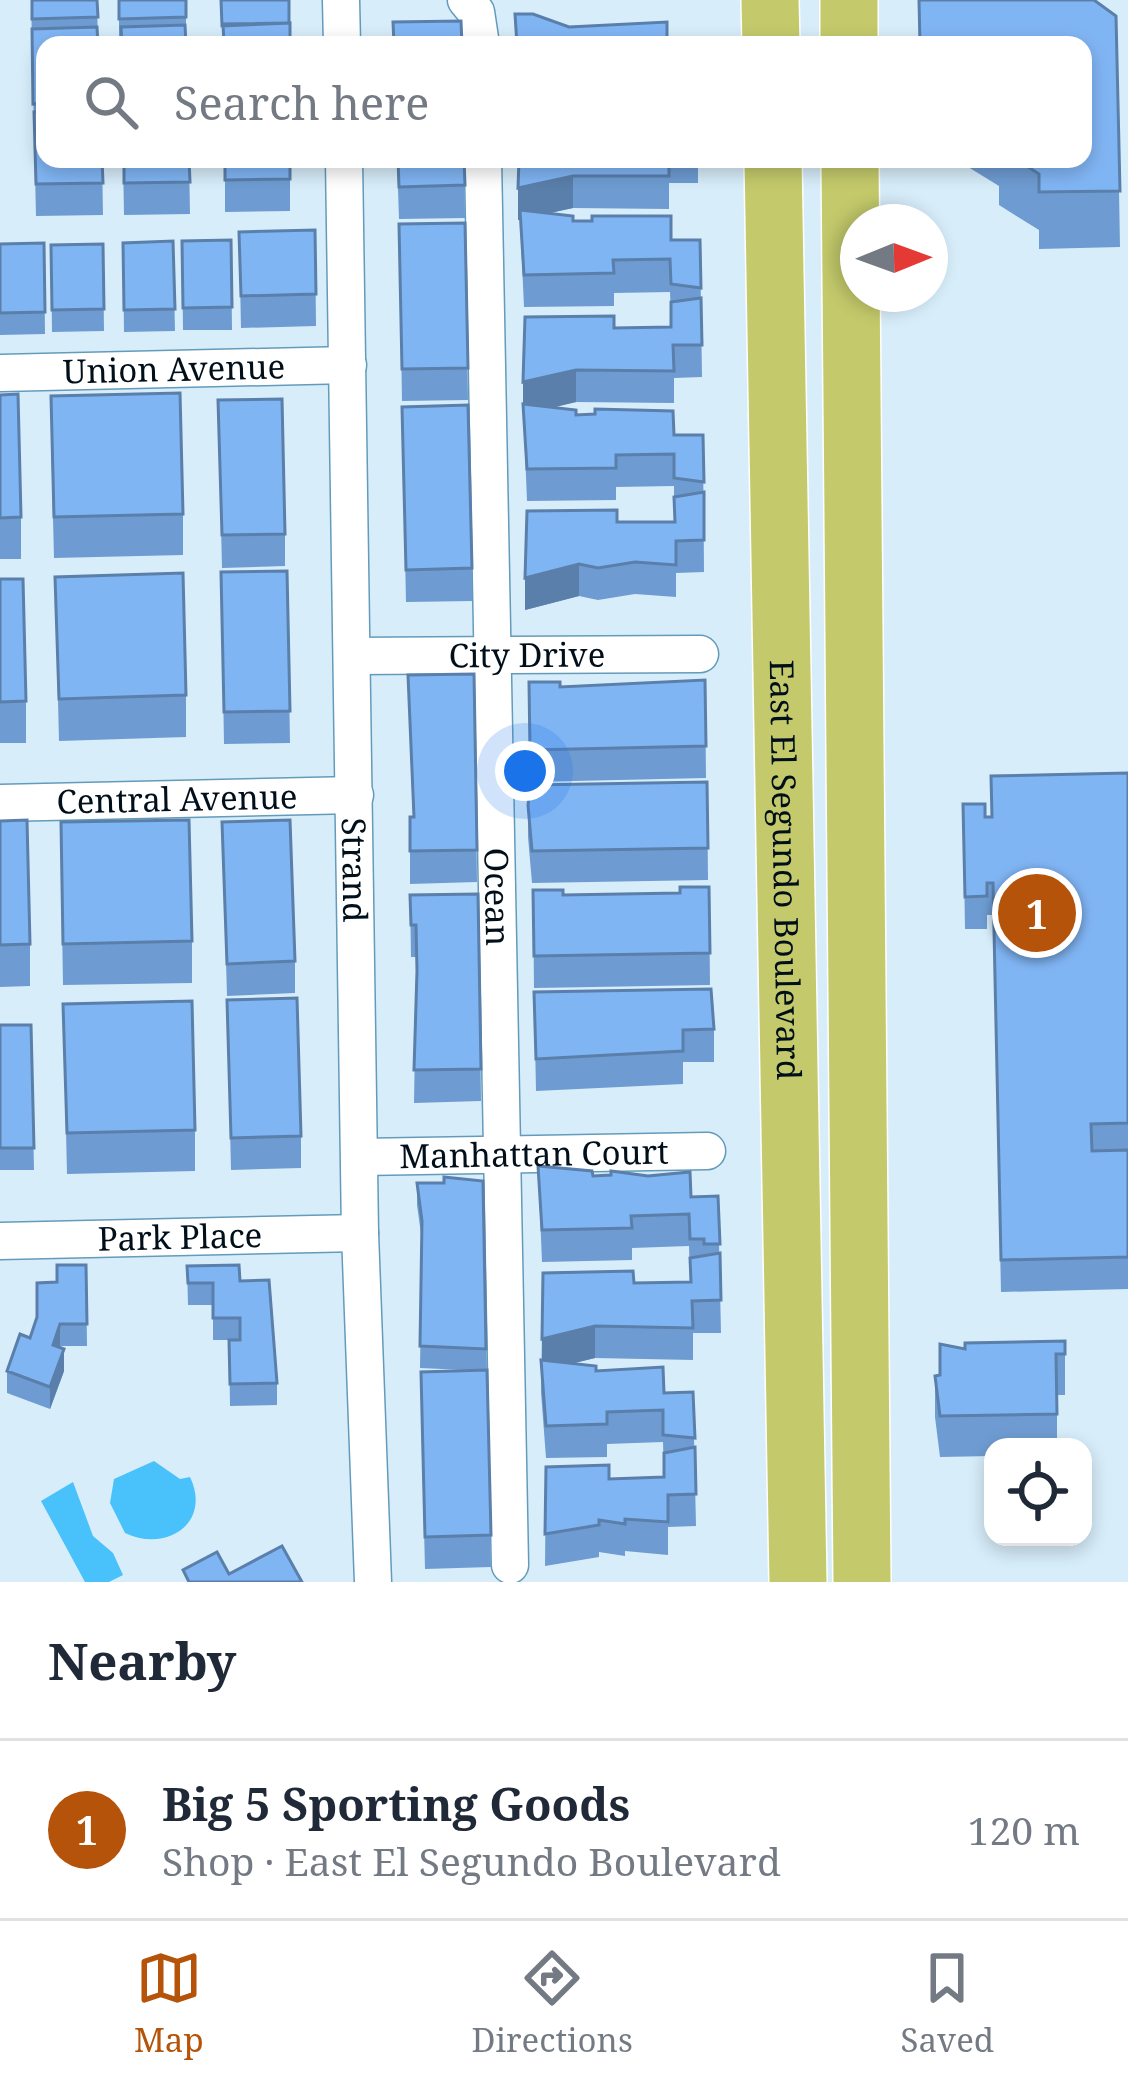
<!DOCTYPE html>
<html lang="en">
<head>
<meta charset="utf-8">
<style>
	:root { --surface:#fff; --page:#f2f2f3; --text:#1f2937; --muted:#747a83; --line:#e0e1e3; --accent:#b45309 }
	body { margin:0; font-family:"Noto Serif",serif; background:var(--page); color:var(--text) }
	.controls { position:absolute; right:36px; bottom:36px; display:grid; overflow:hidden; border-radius:24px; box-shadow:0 6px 18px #0003 }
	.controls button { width:108px; height:108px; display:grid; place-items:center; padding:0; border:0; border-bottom:3px solid var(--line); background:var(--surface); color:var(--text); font:60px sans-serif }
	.compass { position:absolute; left:840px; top:204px; width:108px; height:108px; border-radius:50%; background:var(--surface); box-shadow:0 6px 18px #0003; rotate:89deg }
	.you { position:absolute; left:525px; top:771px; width:42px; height:42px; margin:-30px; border:9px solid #fff; border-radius:50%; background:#1a73e8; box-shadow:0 0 0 18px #1a73e833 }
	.badge { display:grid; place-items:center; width:78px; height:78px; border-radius:50%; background:var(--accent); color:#fff; font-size:39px; font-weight:700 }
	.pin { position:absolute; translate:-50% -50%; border:6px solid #fff; box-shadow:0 3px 12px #0006 }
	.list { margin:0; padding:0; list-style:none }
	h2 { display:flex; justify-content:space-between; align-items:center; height:156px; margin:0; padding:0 48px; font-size:51px }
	h2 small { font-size:39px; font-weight:400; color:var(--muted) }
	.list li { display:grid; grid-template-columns:78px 1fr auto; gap:36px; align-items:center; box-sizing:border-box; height:180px; padding:0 48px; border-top:3px solid var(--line) }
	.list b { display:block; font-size:45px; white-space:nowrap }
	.list p { margin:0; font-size:39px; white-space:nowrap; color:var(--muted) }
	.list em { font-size:39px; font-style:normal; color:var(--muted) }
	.icon { flex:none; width:66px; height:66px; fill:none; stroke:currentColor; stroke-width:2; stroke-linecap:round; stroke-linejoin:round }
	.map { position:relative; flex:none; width:1128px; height:1582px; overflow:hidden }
	.search { position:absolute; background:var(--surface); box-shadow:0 6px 18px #0003; left:36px; right:36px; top:36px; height:132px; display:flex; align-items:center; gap:30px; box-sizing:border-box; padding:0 42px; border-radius:24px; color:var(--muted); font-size:45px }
	.sheet { height:336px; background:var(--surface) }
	nav { display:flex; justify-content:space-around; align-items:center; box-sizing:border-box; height:168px; border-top:3px solid var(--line); background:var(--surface); font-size:33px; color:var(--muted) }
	nav a { display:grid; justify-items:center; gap:6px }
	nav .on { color:var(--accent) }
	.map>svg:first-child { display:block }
</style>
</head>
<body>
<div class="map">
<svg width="1128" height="1582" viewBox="0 0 1128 1582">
	<rect width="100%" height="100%" fill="#d7edfa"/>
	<path fill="#49c1fb" d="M154 1461 180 1479 190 1477C212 1523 166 1553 125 1533L110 1503 114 1479Z
		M73 1482 93 1536 113 1553 123 1575 109 1582H85L41 1501Z"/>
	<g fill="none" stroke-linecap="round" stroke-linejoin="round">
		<defs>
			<g id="street">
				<path d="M341 0 342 45"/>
				<path d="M466 0 476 12 481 45"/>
				<path id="s1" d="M344 159 360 1233 373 1582"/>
				<path id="s2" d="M483 159 510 1565"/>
				<path id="s3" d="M0 373 348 365"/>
				<path id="s4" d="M353 656 700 654"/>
				<path id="s5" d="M0 803 355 795"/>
				<path id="s6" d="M360 1157 707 1151"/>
				<path id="s7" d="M0 1241 360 1233"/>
			</g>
			<g id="primary">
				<path d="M770 0 771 45"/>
				<path d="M849 0V45"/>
				<path id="s8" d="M773 159 798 1582"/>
				<path d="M850 159 862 1582"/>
			</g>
		</defs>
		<use href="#street" stroke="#649bba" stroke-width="39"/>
		<use href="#primary" stroke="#fff" stroke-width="60"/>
		<use href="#street" stroke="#fff" stroke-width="36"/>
		<use href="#primary" stroke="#c4ca6b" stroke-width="57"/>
	</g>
	<path fill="#6e9cd2" d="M31 0H97L98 45H45V159H102L103 215 36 216Z
		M119 0H186V45H119Z
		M919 0H1094L1116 16 1120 247 1039 249V230L999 205V186L960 162V159H1083V45H919Z
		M123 159H189L190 214 124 215Z
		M225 159H290V211L225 212Z
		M397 159H464L465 218 399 219Z
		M519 159H698V183H669V209L573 208 549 213 573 221 671 240H700L702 377 674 378V403L576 402 553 407 576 415 674 435H703L704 572 676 573V597L635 594 598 600 579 596 525 610 617 522H674V486L616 487V500L527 501 523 404 614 328 671 327V316L670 292 614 293V306L524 307 520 220H518Z
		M465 223 468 400 402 401 399 224Z
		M315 230 316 326 241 328 239 232Z
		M231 240 232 330H183L182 241Z
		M173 241 175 331 124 332 123 243Z
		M44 243 45 334 0 335V244Z
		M103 244 104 331 52 332 51 245Z
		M0 395 21 517V559H0Z
		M218 400 285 534V566L222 568Z
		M402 407 472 568V601L406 602Z
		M51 437 183 514V555L54 558Z
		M287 571 290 743 224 744 221 572Z
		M55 577 186 695V737L59 741Z
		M0 579 26 701V743H0Z
		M474 674 477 882 410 884V817H413L408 675Z
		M705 680 706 778 530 782 529 682 560 687Z
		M1128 773V1289L1001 1292 993 915H987V929H965L963 804 985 817H991Z
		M707 782 708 880 532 883 528 837V805Z
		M0 821 30 944V986L0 987Z
		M222 822 295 961V993L227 996Z
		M61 864 192 941V983L63 985Z
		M709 887 710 985 534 988 533 890 563 895 680 893Z
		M478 894 481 1101 414 1103 416 987V957H411L410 895Z
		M534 992 714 1029V1062H683V1084L536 1091Z
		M227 1000 301 1136V1168L231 1170Z
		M63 1004 195 1130V1171L67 1174Z
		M0 1025H31L34 1170H0Z
		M538 1166 691 1197 718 1196 721 1333H693V1360L595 1358 574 1363 664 1393 693 1392 696 1526 668 1527V1555L625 1551V1556L599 1552V1557L545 1566 546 1467 609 1479 664 1477 663 1442 607 1444V1457L546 1458 541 1392 543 1273 634 1283 690 1282 689 1246 632 1248V1260L542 1262Z
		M483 1181 491 1567 425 1569 421 1404 464 1370 420 1368 422 1241 417 1205V1183Z
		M86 1265 87 1346H60L64 1371 50 1409 7 1393V1371L30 1338 57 1282Z
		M187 1266 240 1281 277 1383V1405L230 1406 229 1340H240H213V1305H188Z
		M1065 1341V1395H1057V1447H993V1456L940 1457 935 1417V1376L940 1375 965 1349Z"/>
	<path fill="#5a7fab" d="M573 176V208L518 220V188Z
		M576 370V402L523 415V382Z
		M579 564V596L525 610V578Z
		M60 1324V1346L53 1367V1345Z
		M595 1326V1358L542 1371V1339Z
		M64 1349V1371L50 1409V1387Z"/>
	<path fill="#80b5f4" stroke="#5a7fab" stroke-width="3" d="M32 0H97L98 17 32 19Z
		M119 0H186V17L119 19Z
		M221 0H289V23L222 26Z
		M919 0H1094L1116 16 1120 191 1039 192V174L1016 159H1083V45H920Z
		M515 14H533L569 27 667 22V45H517Z
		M461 21 462 45H394L393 22Z
		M290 23V45H224L223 24Z
		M185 25 186 45H122L121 27Z
		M97 27 98 45H45V103L33 104 32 29Z
		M34 112H45V159H102L103 183 36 184Z
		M124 159H189L190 182 124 183Z
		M225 159H290V179L225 180Z
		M398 159H464L465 185 399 187Z
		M519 159H669V176H573L518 188Z
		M520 210 573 216V221H592V216H671V240H700L701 288 671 284 670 259 613 260 614 273 524 275Z
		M465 223 468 368 402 369 399 224Z
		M315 230 316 294 241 296 239 232Z
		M231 240 232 307 183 308 182 241Z
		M173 241 175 309 124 310 123 243Z
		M44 243 45 312 0 313V244Z
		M103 244 104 309 52 310 51 245Z
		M701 298 702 345H673L674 371 576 370 523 382 525 317 614 316V328L671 327V302Z
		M180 393 183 514 54 517 51 396Z
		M18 394 21 517 0 518V395Z
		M282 399 285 534 222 535 218 400Z
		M523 404 576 410V415L595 414V409L673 411 674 435H703L704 482 674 478V454L616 455V468L527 469Z
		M468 405 472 568 406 570 402 407Z
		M704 492V540L676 541V565L635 562 598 568 579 564 525 578 527 511 617 510V522H675L674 497Z
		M287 571 290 711 224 712 221 572Z
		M183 573 186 695 59 699 55 577Z
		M0 579H23L26 701 0 702Z
		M474 674 477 850 410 851V817H414L408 675Z
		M705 680 706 746 530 750 529 682H560V687Z
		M1128 773V1123L1091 1124 1092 1151 1128 1150V1257L1001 1260 993 883H987V896L965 897 963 804H985V817H992L991 776Z
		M707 782 708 848 532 851 528 805 531 785Z
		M27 820 30 944 0 945V821Z
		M189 820 192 941 63 944 61 822Z
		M290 820 295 961 227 964 222 822Z
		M680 887H709L710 953 534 956 533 890H563V895L680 893Z
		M478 894 481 1069 414 1070 417 971 416 925H411L410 895Z
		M711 989 714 1029 683 1030V1051L536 1059 534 992Z
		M297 998 301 1136 231 1138 227 1000Z
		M192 1001 195 1130 67 1133 63 1004Z
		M0 1025H31L34 1148H0Z
		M538 1166 592 1171 593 1176 611 1175V1171L648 1176 690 1172 691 1197 718 1196 720 1244H704V1239H690L689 1214 631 1216 632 1228 542 1230Z
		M444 1177 483 1181 486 1349 420 1346 422 1221 417 1183H444Z
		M720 1253 721 1300 692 1301 693 1328 595 1326 542 1339 543 1273 633 1271 634 1283 691 1282 690 1258Z
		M57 1265H86L87 1324H60L53 1345 64 1349 50 1387 7 1371 20 1334 30 1338 37 1317V1283L57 1282Z
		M239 1265 240 1281 269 1280 277 1383 230 1384 229 1340H240V1318H213V1283H188L187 1266Z
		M1065 1341V1354H1056L1057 1414 940 1416 935 1376 940 1375V1344L965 1349V1343Z
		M541 1360 596 1366V1371L663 1367 664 1393 693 1392 695 1438 663 1435V1410L607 1412V1424L546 1426Z
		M487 1370 491 1535 425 1537 421 1372Z
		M695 1447 696 1494 668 1495V1522L625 1519V1524L599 1520V1525L545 1534 546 1467 609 1465V1479L664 1477V1453Z
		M282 1546 302 1582H189L183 1570 217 1552 229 1574Z"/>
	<g text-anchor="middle" stroke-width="12" stroke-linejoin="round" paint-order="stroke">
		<g font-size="33" fill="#000f1a" stroke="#edf8ff">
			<text dy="12" stroke="none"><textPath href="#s3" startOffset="174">Union Avenue</textPath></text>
			<text dy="12" stroke="none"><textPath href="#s4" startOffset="174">City Drive</textPath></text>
			<text dy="12" stroke="none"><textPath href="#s5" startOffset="177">Central Avenue</textPath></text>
			<text dy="12" stroke="none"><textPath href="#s8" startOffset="711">East El Segundo Boulevard</textPath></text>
			<text dy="12" stroke="none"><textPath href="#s1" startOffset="711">Strand</textPath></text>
			<text dy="12" stroke="none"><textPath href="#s2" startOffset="738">Ocean</textPath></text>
			<text dy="12" stroke="none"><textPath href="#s6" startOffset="174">Manhattan Court</textPath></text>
			<text dy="12" stroke="none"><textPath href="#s7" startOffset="180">Park Place</textPath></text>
		</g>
	</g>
</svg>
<div class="controls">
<button><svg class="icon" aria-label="locate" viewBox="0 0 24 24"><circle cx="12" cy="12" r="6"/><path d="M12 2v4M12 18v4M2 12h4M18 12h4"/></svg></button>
</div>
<svg class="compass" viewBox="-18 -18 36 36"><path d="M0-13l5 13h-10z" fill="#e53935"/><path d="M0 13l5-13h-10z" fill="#747a83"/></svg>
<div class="you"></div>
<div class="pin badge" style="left:1037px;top:913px">1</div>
<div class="search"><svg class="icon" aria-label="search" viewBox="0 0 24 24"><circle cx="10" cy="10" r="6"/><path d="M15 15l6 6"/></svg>Search here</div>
</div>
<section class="sheet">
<h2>Nearby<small></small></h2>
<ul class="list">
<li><span class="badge">1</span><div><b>Big 5 Sporting Goods</b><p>Shop · East El Segundo Boulevard</p></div><em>120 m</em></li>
</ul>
</section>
<nav>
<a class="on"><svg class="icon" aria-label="map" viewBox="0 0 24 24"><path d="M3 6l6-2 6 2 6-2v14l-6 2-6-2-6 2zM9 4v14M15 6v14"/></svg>Map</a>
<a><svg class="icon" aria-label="directions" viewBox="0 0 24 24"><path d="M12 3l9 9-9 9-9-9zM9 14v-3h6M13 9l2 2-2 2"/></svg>Directions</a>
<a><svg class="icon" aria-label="saved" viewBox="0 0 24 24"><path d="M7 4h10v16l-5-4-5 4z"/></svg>Saved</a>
</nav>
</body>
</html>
